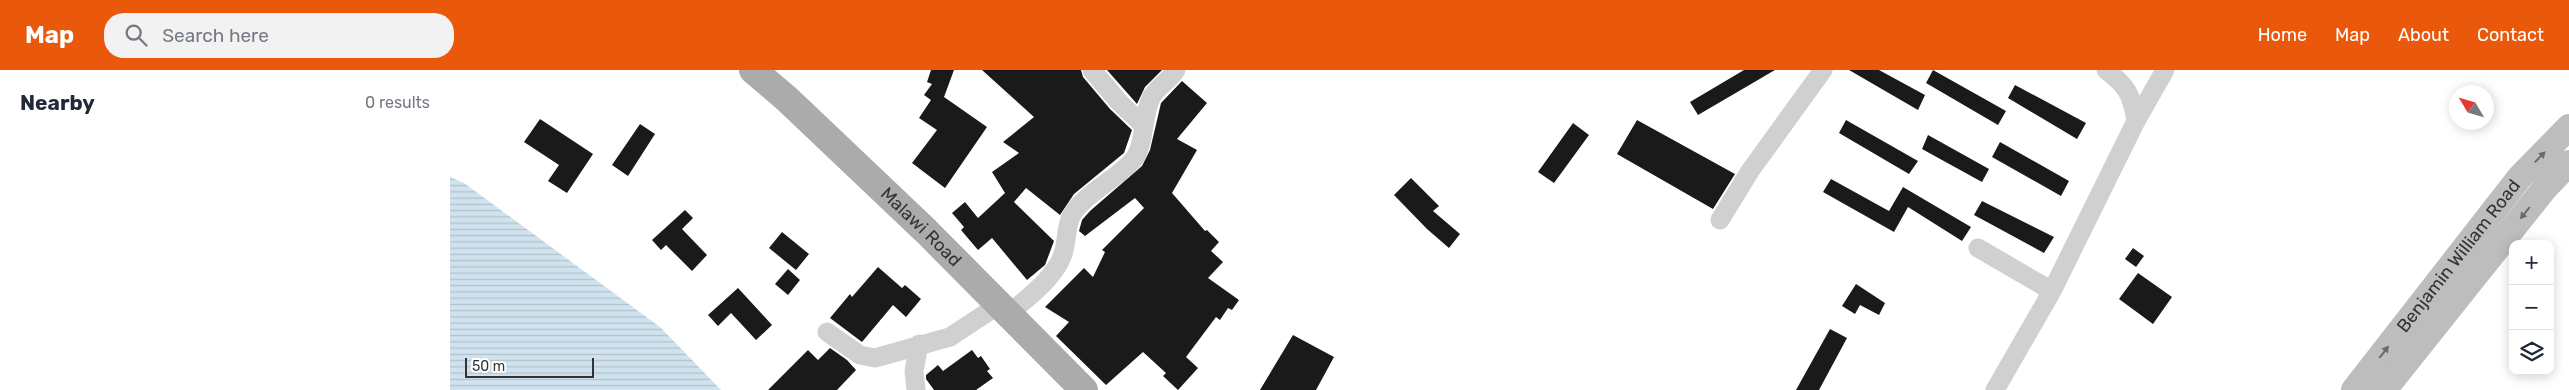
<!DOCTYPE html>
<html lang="en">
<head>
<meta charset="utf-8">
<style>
	:root { --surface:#fff; --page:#f2f2f3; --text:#1f2937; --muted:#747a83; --line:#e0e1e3; --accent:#ea580c }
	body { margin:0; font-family:Rubik,sans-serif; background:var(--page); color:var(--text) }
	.controls { position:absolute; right:15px; bottom:15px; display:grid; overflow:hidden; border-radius:10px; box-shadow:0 2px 12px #0003 }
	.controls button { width:45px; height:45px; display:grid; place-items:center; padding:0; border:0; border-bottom:1px solid var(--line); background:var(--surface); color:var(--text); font:25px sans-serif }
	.compass { position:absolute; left:1999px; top:15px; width:45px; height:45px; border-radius:50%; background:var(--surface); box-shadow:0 2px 12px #0003; rotate:308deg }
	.scale { position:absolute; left:15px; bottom:12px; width:129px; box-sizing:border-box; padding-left:5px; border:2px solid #333; border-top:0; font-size:14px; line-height:18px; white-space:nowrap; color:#333; -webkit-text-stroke:4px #fff; paint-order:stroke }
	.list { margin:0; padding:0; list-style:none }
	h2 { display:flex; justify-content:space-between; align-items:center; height:65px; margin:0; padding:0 20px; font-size:21px }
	h2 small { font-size:16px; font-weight:400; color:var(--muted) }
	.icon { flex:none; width:28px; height:28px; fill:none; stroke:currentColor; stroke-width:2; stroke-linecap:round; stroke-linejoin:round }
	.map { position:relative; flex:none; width:2119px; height:320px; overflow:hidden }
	header { display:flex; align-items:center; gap:30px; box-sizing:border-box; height:70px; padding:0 25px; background:var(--accent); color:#fff }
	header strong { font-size:24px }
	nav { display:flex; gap:28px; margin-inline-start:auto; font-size:18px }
	.search { width:350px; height:45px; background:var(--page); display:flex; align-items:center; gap:12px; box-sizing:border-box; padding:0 18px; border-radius:20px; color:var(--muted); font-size:19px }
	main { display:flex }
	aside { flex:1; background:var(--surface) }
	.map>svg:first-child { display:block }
</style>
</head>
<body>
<header>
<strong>Map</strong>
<div class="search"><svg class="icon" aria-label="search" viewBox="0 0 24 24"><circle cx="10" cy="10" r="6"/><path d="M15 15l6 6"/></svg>Search here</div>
<nav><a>Home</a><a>Map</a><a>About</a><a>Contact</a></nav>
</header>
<main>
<aside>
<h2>Nearby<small>0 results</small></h2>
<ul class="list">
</ul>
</aside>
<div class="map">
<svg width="2119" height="320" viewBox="0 0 2119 320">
	<defs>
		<pattern id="water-rules" width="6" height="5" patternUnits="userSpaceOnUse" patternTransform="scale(1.25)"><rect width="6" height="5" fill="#cfe2ee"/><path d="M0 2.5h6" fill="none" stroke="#b2c2cd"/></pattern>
	</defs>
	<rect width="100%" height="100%" fill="#fff"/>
	<path fill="url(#water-rules)" d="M0 107 14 113 210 257 271 320H0Z"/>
	<path fill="#1a1a1a" d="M481 0H504L494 27 537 57 495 118 462 93 487 60 469 48 481 30 474 25 482 14 477 12Z
		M532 0H631L633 7 660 39 682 60 674 83 624 124 610 145 576 118 564 132 604 171 595 195 577 210 542 168 528 180 511 160 514 157 502 143 515 132 528 148 555 123 542 102 569 83 553 72 584 47Z
		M657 0H712L695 17 687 34Z
		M1294 0H1325L1248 45 1240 32Z
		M1399 0H1429L1475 25 1468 40Z
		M1483 0 1556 41 1548 55 1476 13Z
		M732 11 757 33 727 69 747 80 722 123 755 161 757 160 769 172 761 181 773 192 758 208 789 230 782 240 778 238 770 250 766 247 736 287 748 298 728 320 713 306 716 303 693 282 656 315 606 266 619 252 595 237 634 198 643 207 655 182 652 180 694 138 685 128 635 166 629 161 632 150 640 141 692 96 700 80 711 33Z
		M1565 15 1636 53 1627 69 1558 28Z
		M90 49 143 84 117 123 98 111 109 95 74 72Z
		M1187 50 1285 104 1263 139 1167 84Z
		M1396 50 1468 91 1459 104 1389 63Z
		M1123 53 1139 65 1104 113 1088 102Z
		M190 54 205 64 178 106 162 95Z
		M1478 65 1539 99 1532 112 1472 79Z
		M1550 72 1619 111 1611 126 1542 87Z
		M961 108 989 136 983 141 1010 164 999 178 977 159 944 125Z
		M1381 109 1439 141 1453 117 1521 157 1512 171 1458 137 1444 162 1373 122Z
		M1532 131 1604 167 1594 183 1524 145Z
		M235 140 243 148 232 159 257 185 242 201 216 175 211 180 202 170Z
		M332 162 359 184 346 200 319 178Z
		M1683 178 1694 186 1686 197 1675 189Z
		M428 197 452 218 455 215 471 229 456 247 443 235 412 272 380 248 400 224 402 227Z
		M338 199 350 210 338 225 325 214Z
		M1688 203 1722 227 1703 254 1669 229Z
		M1406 214 1435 233 1429 245 1410 235 1405 244 1392 236Z
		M288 218 322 255 306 270 281 243 268 256 258 245Z
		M1380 259 1397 268 1369 320H1346Z
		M843 265 884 287 866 320H810Z
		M380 278 397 290 406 300 387 320H318L358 280 368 290Z
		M522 280 528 288 531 286 540 299 537 301 543 308 526 320H484L476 309V305L488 295 493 301Z"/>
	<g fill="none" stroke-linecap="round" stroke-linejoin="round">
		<path stroke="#d0d0d0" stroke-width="19" d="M642 0 669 32 692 54
			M1656 0C1677 16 1682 25 1686 51
			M1270 150 1300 101 1373 0
			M1528 178 1602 221
			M560 243C578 227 605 208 613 184 618 169 615 153 625 140 642 119 668 108 683 90 695 76 692 47 701 28 706 18 720 10 726 0
			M377 262 410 285 425 288 500 267 550 234
			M466 320 464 301 469 274
			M1545 320 1602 221 1686 51 1715 0"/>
		<g stroke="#bdbdbd" stroke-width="26">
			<path id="s1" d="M1904 320 2070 107 2119 57"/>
			<path d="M1934 320 2095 118 2119 93"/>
		</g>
		<path stroke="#ababab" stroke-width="28" id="s2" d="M303 0 337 29 476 161 634 320"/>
	</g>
	<defs><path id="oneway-solid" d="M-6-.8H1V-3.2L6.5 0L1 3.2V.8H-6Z" transform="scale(1.25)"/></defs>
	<g fill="#6a6a6a">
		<use href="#oneway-solid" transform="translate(2090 87) rotate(-46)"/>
		<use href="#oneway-solid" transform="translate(2075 143) rotate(129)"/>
		<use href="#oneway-solid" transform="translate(1934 282) rotate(-52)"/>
	</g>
	<g text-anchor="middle" stroke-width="5" stroke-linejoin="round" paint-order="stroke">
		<g font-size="18" fill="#333" stroke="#fff">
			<text dy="6" stroke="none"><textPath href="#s2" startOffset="230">Malawi Road</textPath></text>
			<text dy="6" stroke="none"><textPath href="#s1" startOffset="170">Benjamin William Road</textPath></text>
		</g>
	</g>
</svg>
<div class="controls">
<button>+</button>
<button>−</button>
<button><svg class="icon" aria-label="layers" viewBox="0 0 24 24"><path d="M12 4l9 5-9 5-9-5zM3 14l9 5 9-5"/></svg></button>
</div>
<svg class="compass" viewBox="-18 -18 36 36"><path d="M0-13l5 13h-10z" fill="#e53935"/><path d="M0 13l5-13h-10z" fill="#747a83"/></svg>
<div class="scale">50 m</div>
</div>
</main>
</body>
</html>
